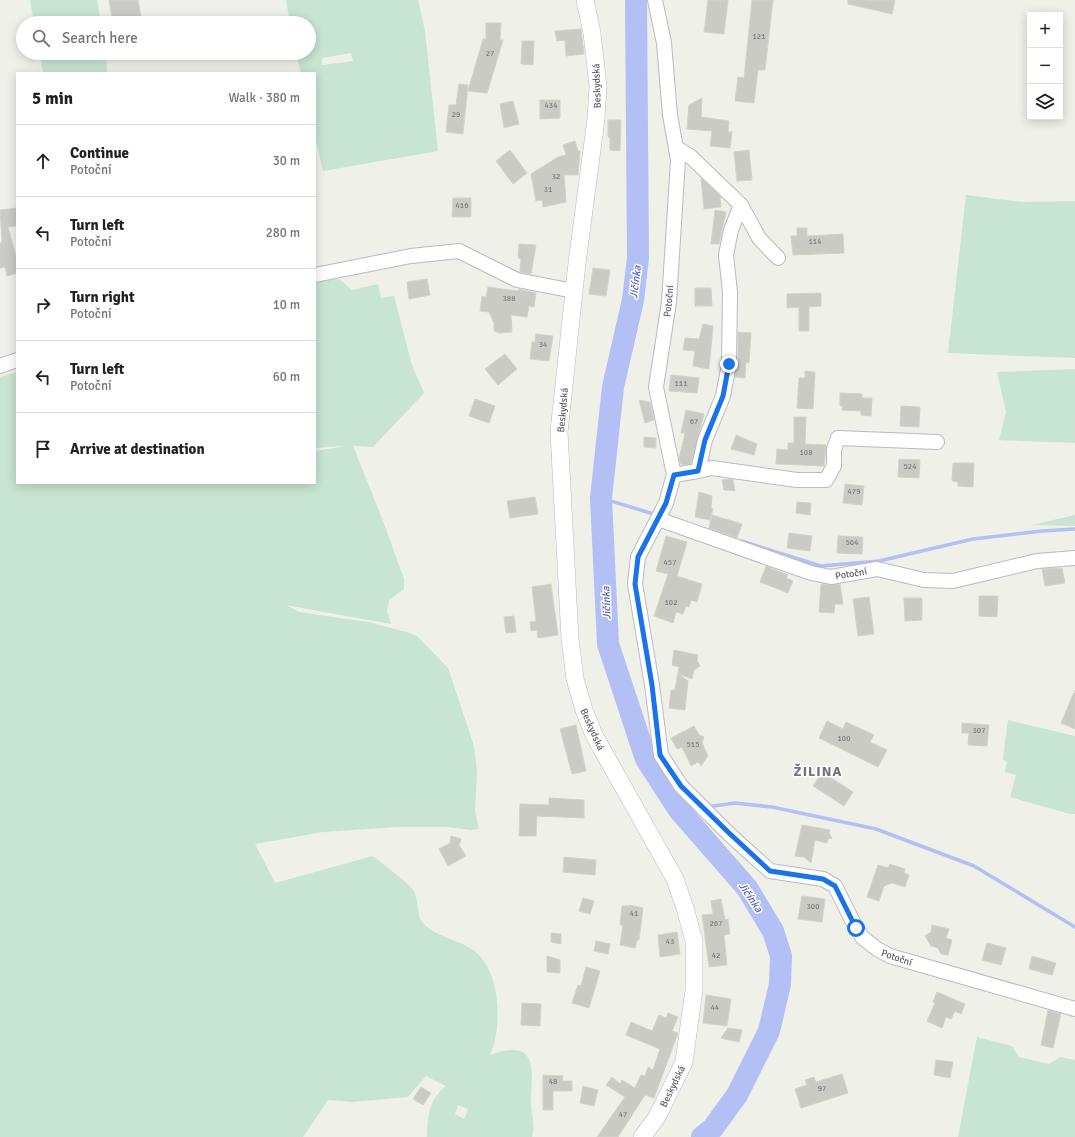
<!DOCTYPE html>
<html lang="en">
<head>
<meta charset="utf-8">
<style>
	:root { --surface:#fff; --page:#f2f2f2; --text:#202124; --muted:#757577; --line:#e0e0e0 }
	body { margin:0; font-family:Signika,sans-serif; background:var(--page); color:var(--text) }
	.controls { position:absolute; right:12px; top:12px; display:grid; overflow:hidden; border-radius:0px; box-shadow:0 2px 10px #0003 }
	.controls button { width:36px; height:36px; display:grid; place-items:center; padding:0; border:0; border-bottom:1px solid var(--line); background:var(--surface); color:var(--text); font:20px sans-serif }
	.stop { position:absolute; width:12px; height:12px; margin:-9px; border:3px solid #1a73e8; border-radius:50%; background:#fff }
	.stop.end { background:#1a73e8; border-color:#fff; box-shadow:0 1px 4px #0008 }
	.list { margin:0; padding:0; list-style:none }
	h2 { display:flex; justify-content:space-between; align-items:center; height:52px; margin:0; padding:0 16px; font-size:17px }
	h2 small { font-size:13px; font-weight:400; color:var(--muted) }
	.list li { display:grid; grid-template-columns:26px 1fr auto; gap:12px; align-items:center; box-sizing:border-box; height:72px; padding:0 16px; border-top:1px solid var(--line) }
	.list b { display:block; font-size:15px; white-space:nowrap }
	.list p { margin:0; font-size:13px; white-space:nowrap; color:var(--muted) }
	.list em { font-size:13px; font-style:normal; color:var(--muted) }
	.icon { flex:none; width:22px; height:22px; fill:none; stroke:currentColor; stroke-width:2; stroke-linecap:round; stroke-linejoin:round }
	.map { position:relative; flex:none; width:1075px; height:1137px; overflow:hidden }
	.search { position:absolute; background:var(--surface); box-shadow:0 2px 10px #0003; left:16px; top:16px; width:300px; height:44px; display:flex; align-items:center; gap:10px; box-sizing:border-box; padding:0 14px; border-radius:22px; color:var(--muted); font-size:15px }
	.panel { position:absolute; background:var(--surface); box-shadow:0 2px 10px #0003; left:16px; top:72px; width:300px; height:412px; border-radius:0px }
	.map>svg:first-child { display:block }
</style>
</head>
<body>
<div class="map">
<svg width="1075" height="1137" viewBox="0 0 1075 1137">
	<rect width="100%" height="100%" fill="#eff0e8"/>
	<path fill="#c8e4d2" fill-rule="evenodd" d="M30 0H97L101 23H34Z
		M286 0H418L425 31 438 151 323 171 315 135V73H301L296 53H309V23H290ZM351 53 353 61 322 65V58Z
		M40 53H106L107 73H43Z
		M966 195 1021 202 1075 201V358L948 353Z
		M315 279H339L352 290 378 284 381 298 394 296 412 365 424 393 373 447 353 446 383 521 404 579V589L389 600 387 611 391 624 286 605 299 612 368 622 406 632 417 636 448 668 474 746 477 771 475 811 479 829 471 830 448 827H397L323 832 255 844 275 883 373 856C383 865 406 880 413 890 419 898 416 914 422 922 435 937 457 939 473 950 501 970 503 1027 490 1055 497 1053 504 1050 511 1050 540 1048 530 1086 531 1103 531 1114 536 1126 532 1137H427C428 1115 428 1101 446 1086L426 1076 408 1097 352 1102 328 1100 303 1137H0V377L17 372V483H315V451L346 446 315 448ZM458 1105 468 1109 464 1119 455 1114Z
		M1075 369V443L999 440 1006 412 997 372Z
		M1075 515V526L1032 525Z
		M1008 720 1075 736V814H1070L1010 797 1016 775 1005 772 1007 762 1003 759Z
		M977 1037 1012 1046 1019 1057 1049 1064 1060 1057 1075 1060V1137H958Z"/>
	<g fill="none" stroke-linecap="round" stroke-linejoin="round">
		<path stroke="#b2c0f6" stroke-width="3.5" d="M601 498 657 515
			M741 541 821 566 879 561 973 539 1042 531 1075 529
			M707 807 735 803 772 807 876 829 974 866 1075 927
			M679 810 696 808"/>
		<path stroke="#b2c0f6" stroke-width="22" d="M636 0 638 258 633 300 613 387 601 498 608 644 646 759 679 810 747 888 773 931 781 956 780 984 769 1031 737 1095 713 1128 702 1137"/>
	</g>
	<path fill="#cbcbc5" stroke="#d3d4c7" d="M109 0H138L142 23H113Z
		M708 0H728L724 34 704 32Z
		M752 0H773L765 70H758L754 103 735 101 738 77 744 78Z
		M848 0H895L892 14 848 4Z
		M486 23H501L500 40H503L487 93 468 91 483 39H486Z
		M581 29 584 54 566 56 565 40 557 41 555 31Z
		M522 41H534L533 65 521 64Z
		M459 84 468 85 463 134 446 132 449 105H456Z
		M702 98 701 117 729 121 728 132H732L730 148 710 146 712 131 687 129 689 105Z
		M540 100H560V118L540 119Z
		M513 101 519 124 504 128 500 104Z
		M608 120H621L620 151 610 150V138L608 137Z
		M575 141 578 151H580L578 175H564L566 202 543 207 542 200 536 201 531 174 558 157 566 155 563 145Z
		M510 150 527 173 513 184 496 161Z
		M749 150 752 180 737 181 734 152Z
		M701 178 720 196 721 207 704 209Z
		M453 198H471V217H452Z
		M17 208V226L8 227 17 260V273L7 276 5 267 0 268V243L2 242 0 210Z
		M715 210 726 212 719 244H711Z
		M797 228H807V236L843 234 844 253 793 255 791 236H797Z
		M519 244 536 245 531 274 520 272 521 259 518 258Z
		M593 268 610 270 606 296 589 294Z
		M427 279 430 295 409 299 407 282Z
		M488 287 518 291V289L536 293 534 307 529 306 527 317 511 315 512 332 499 333 494 331V323L489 312 480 311 482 296 486 297Z
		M695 288H711L712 306H695Z
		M821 293V306L809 307V331H799V307L787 308V294Z
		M703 324 713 326 709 369 693 366 695 351 683 350 685 338 699 339Z
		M738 332 751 333 749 363 746 362 745 378 735 377 738 364Z
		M536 334 553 336 549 361 530 359 532 342H535Z
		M505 354 517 369 498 385 485 369Z
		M805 371 815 372 813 409 797 408 799 378H805Z
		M671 375 699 378 697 393 669 391Z
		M840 393 862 394V398H872L871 416 861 415V411L842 410 843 406H840Z
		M475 399 495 406 489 423 469 416Z
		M639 400 650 402 654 420 645 423Z
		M901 406 920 407 919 427 900 426Z
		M686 410 704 414 691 464 683 465 681 464 679 459 685 433H681Z
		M794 417H806L805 444 826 445 824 466 776 464 777 449 788 450V443H794Z
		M736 435 757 444 754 455 731 449Z
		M644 437 656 438V448L644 447Z
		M899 459 920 460 919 478 898 477Z
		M953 463H974L973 487 958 486V482L952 481Z
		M729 479 733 480 735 491 724 490 722 480Z
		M845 484 864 486 862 505 843 503Z
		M699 492 712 496 711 508 713 509 710 520 695 517Z
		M535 497 538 514 510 518 507 501Z
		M797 502 811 503 810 515 796 513Z
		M712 515 742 524 737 538 709 528Z
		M789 533 812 536 810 551 787 548Z
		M666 536 687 542 677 576 702 584 697 602 691 600 689 607 686 606 683 614 676 612 673 623 654 616 668 574 656 571Z
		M838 536 863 537 862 554 837 553Z
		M766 566 788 575 786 578 793 581 788 593 760 582Z
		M1062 568 1065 583 1045 586 1042 569Z
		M551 584 558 635 538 638 537 630 531 631 530 622 536 621 532 587Z
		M821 584 830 585 840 584 843 604H835L834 613 819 612Z
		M979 596H998L997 617 979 616Z
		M869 597 874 634 858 636 853 599Z
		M904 598H922V620L905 621Z
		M514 616 516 632 506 633 504 617Z
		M674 650 698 655 697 661 700 666 694 670 692 679 678 674 688 681 685 710 669 708 671 690H675L679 667 672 665Z
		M1075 690V729L1061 723Z
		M827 721 843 729 846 722 874 735 870 742 887 750 878 767 819 738Z
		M962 723 989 725 987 746 968 745 969 733H962Z
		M576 725 586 771 572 774 560 729Z
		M694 726 699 735 704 737 702 743 708 756 701 766 698 762 691 766 682 747 677 749 671 738Z
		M822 772 853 792 844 806 813 786Z
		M549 798 584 800V818L537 816 536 836H519L520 804 549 805Z
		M802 825 830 830 829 833 832 838 828 839 827 843 815 840 811 863 804 857 795 856Z
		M451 836 461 839 459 845 466 856 448 866 439 849 450 843Z
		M564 857 596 860 595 875 563 872Z
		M890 864 905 869 904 873 909 875 905 887 892 883 884 886 879 901 867 897 878 865 888 868Z
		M802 896 825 899 822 922 798 919Z
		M583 898 594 901 590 914 579 911Z
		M721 899 725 920 728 919 730 934 724 935 727 965 709 967 702 915 713 914 711 901Z
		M629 905 643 908 639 940H637L635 948 620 945 623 925H620L622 906H629Z
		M932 925 949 929 946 938 952 940 948 955 941 954 938 948 931 946 925 936 931 932Z
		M677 932 680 954 660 957 658 935Z
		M551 933 561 934V944L551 942Z
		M596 941 610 944 608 954 594 951Z
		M987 943 1006 948 1001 965 982 960Z
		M547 956 560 960V973L547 972Z
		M1032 956 1056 963 1052 975 1029 969Z
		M586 967 600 971 589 1008 572 1003 578 985 581 986Z
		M937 992 965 1004 961 1014 955 1011 951 1019 946 1017 942 1028 927 1021 935 1003 933 1002Z
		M706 995 731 999 727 1026 703 1023Z
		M522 1003 541 1004 540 1026 521 1025Z
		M1048 1010 1061 1014 1053 1048 1041 1045Z
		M668 1013 678 1017 672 1031 678 1033 654 1098 645 1095 618 1137H597L625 1097 606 1085 612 1077 620 1084 622 1080 635 1088 641 1075 645 1076 648 1067 653 1070 660 1049 626 1035 631 1022 652 1031 659 1015 666 1018Z
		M728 1028 742 1030 739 1042 721 1038Z
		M936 1060 953 1062 950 1078 934 1075Z
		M842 1074 848 1093 801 1108 795 1089 807 1085 805 1080 814 1077 816 1082Z
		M543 1075 563 1076 562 1081H572V1091H553V1110H543Z
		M583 1086 598 1090 594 1106 580 1103Z
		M421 1087 431 1093 423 1105 413 1099Z"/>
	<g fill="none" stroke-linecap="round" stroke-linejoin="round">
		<defs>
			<path id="minor" d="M655 0 664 43 670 115 678 160 669 302 656 387 674 475 666 503 638 557 635 584 652 685 661 755 681 786 728 833 770 871 823 879 835 886 856 928 863 938 877 949 890 956 1075 1009
				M677 148 691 157 741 205 759 238 778 258
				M315 275 411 256 459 251 517 280 574 291
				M0 366 17 360
				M698 471 712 468 797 480H826L834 466V449L838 438 937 442
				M674 475 698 471 705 440 723 396 729 364 730 292 726 255 731 230 741 205
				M658 519 811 573 831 577 877 569 924 580 953 581 1037 561 1075 558"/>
			<path id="tertiary" d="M585 0 592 33 598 86 596 119 577 263 559 432 570 639 575 679 584 710 594 735 675 879 685 908 694 941V990L684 1062 657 1117 642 1137"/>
		</defs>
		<use href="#minor" stroke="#babac0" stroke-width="16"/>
		<use href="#tertiary" stroke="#babac0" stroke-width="18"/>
		<use href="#minor" stroke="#fff" stroke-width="14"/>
		<use href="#tertiary" stroke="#fff" stroke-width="17"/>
	</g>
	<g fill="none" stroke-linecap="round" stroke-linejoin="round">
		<path stroke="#1a73e8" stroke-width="5" d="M729 364 723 396 705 440 698 471 674 475 666 503 638 557 635 584 652 685 660 755 681 786 728 832 770 871 823 879 835 886 856 928"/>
	</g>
	<g text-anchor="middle" stroke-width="3" stroke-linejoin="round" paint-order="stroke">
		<g font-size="8" fill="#7b7b7e">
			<text x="759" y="39">121</text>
			<text x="490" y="56">27</text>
			<text x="551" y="108">434</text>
			<text x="456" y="117">29</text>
			<text x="556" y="179">32</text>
			<text x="548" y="192">31</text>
			<text x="462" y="208">416</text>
			<text x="815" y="244">114</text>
			<text x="509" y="301">388</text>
			<text x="543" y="347">34</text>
			<text x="681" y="386">111</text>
			<text x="694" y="424">67</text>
			<text x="806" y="455">108</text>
			<text x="910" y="469">524</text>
			<text x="854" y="494">479</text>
			<text x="852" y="545">504</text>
			<text x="670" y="565">457</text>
			<text x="671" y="605">102</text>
			<text x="979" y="733">307</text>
			<text x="844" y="741">100</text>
			<text x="693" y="747">515</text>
			<text x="813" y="909">300</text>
			<text x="634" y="916">41</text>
			<text x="716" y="926">267</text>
			<text x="670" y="944">43</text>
			<text x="716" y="958">42</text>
			<text x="715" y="1010">44</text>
			<text x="553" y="1084">48</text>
			<text x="822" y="1091">97</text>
			<text x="623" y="1117">47</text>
		</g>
		<g font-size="10" fill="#606067" stroke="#fff">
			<text transform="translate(596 86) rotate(-92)" y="4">Beskydská</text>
			<text transform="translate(668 301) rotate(-84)" y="4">Potoční</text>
			<text transform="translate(562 410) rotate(-85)" y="4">Beskydská</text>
			<text transform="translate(851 573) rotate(-9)" y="4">Potoční</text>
			<text transform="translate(593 729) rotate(66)" y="4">Beskydská</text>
			<text transform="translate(897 957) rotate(19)" y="4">Potoční</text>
			<text transform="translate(672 1086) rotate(-64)" y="4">Beskydská</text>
		</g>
		<g font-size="11" font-style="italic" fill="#5663b8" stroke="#fff">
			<text transform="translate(635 282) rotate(-83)" y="4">Jičínka</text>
			<text transform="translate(606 603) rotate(-92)" y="4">Jičínka</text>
			<text transform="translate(751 897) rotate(56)" y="4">Jičínka</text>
		</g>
		<g font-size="14" font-weight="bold" letter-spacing="1" fill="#717279" stroke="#fff">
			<text x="818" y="776">ŽILINA</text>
		</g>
	</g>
</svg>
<div class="controls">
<button>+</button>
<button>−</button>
<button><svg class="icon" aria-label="layers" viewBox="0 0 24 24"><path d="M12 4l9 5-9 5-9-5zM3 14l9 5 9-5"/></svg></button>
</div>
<div class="stop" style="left:856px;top:928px"></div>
<div class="stop end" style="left:729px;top:364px"></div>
<div class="search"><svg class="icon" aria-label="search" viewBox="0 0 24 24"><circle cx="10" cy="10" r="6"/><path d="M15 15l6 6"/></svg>Search here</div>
<section class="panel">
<h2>5 min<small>Walk · 380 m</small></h2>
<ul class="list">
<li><svg class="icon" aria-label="ahead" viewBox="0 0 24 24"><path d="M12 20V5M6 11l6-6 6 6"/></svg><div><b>Continue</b><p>Potoční</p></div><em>30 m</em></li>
<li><svg class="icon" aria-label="left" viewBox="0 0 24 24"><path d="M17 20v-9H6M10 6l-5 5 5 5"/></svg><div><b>Turn left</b><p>Potoční</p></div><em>280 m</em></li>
<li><svg class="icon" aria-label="right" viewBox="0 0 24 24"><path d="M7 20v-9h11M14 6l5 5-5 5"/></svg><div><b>Turn right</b><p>Potoční</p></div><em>10 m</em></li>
<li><svg class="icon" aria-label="left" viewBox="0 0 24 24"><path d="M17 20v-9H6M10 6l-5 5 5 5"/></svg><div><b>Turn left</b><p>Potoční</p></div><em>60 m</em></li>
<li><svg class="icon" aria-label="arrive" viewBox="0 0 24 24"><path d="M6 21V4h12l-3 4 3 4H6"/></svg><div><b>Arrive at destination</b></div></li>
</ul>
</section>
</div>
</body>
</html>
